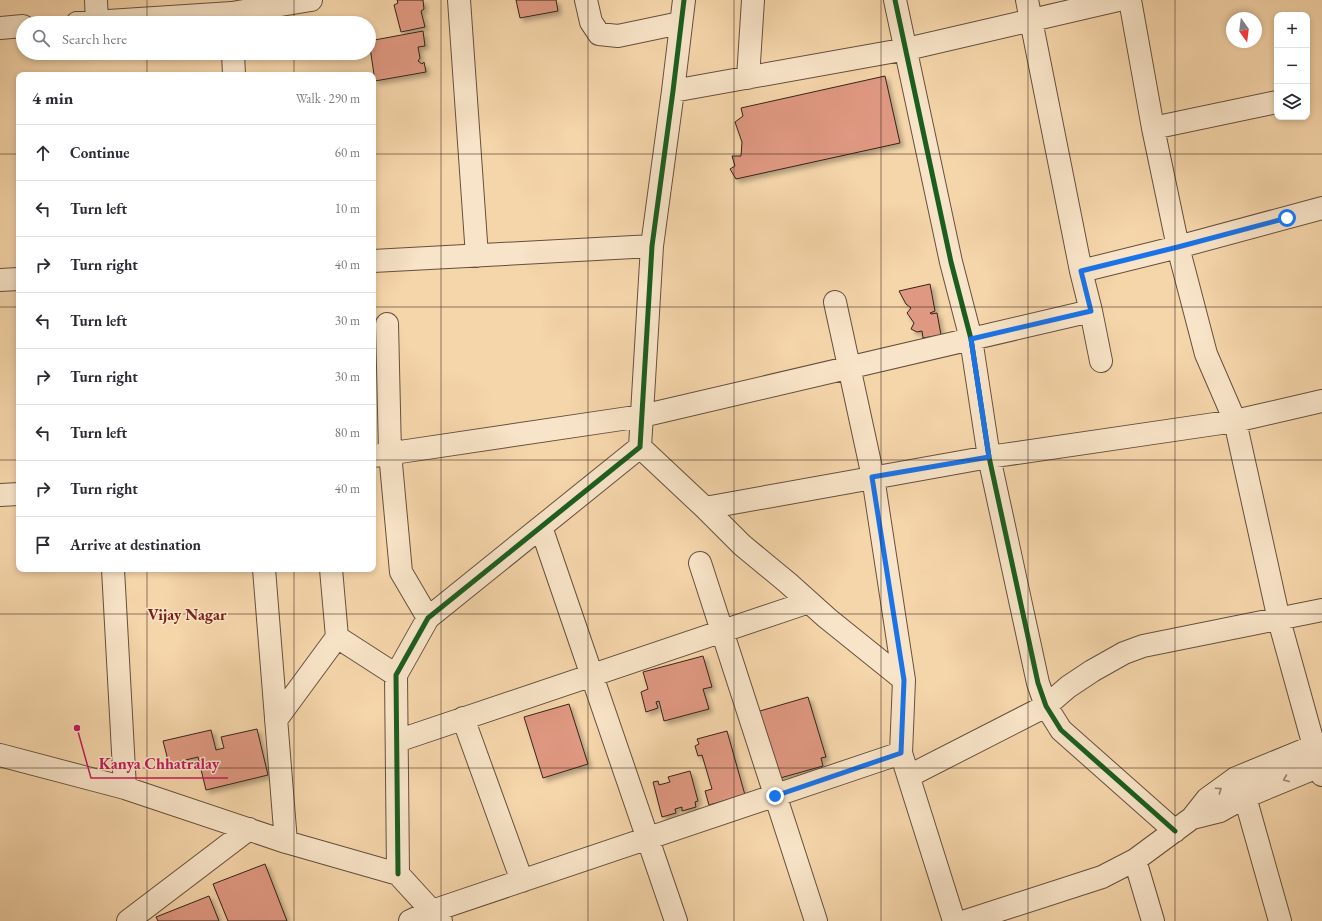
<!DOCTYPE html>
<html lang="en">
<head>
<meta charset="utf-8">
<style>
	:root { --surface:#fff; --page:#f2f2f3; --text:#2b2b33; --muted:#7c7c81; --line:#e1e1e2 }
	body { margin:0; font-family:"EB Garamond",serif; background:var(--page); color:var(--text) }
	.controls { position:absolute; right:12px; top:12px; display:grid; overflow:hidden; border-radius:8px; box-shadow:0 2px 6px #0003 }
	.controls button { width:36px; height:36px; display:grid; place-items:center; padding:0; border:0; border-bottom:1px solid var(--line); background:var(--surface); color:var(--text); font:20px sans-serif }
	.compass { position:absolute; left:1226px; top:12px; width:36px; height:36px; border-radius:50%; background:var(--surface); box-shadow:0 2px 6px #0003; rotate:166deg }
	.stop { position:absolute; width:12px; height:12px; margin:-9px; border:3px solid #1a73e8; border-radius:50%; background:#fff }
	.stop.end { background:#1a73e8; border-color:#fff; box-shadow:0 1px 4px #0008 }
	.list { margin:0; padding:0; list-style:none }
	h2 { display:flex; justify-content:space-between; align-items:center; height:52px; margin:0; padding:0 16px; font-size:17px }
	h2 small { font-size:13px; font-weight:400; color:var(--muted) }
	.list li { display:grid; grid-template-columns:26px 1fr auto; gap:12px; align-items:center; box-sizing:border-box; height:56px; padding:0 16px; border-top:1px solid var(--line) }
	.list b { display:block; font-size:15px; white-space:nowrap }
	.list em { font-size:13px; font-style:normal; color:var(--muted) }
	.icon { flex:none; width:22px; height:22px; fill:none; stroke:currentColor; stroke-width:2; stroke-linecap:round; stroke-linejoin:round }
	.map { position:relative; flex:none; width:1322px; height:921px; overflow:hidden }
	.search { position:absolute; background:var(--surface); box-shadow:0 2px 6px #0003; left:16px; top:16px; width:360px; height:44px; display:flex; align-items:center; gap:10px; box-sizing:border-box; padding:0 14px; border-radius:22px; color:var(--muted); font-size:15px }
	.panel { position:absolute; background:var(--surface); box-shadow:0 2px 6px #0003; left:16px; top:72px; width:360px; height:500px; border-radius:8px }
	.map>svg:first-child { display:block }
</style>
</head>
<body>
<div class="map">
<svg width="1322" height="921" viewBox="0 0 1322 921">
	<defs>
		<filter id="shadow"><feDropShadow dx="3.5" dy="3.5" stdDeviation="2" flood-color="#0004"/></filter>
	</defs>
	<rect width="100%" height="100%" fill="#f5d5aa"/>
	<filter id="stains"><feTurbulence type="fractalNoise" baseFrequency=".005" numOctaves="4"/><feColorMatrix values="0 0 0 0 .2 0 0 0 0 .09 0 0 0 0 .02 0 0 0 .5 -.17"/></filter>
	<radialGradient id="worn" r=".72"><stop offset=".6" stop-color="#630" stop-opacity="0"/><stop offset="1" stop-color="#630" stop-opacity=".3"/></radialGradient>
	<path fill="#df9881" stroke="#35241a" filter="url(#shadow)" d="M397 0H423L424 9 421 11 425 27 401 32 394 5 398 3Z
		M516 0H556L558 11 520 18Z
		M423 31 425 46 418 47 420 58 418 61 422 64 424 62 426 72 375 81 369 41Z
		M885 76 900 143 736 179 730 169 735 166 732 156H741L742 142 735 122 743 116 741 108Z
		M930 284 935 311 930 313 931 314 937 313 941 335 923 338 922 331 917 332 911 329 914 323 907 313 911 308 906 304 899 291Z
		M703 656 712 687 703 689 709 709 664 721 659 701 656 702 658 708 646 712 641 692 648 689 643 672Z
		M808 697 826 757 821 758 823 766 773 780 753 713Z
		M569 704 588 764 543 778 524 717Z
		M257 729 268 775 206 790 198 757 169 764 163 741 211 730 216 750 224 748 221 737Z
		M727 731 745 795 709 805 705 791 712 789 702 755 698 756 695 746 699 744 697 739Z
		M690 771 698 801 695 802 696 807 682 811V807L675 809 676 813 662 817 653 782 658 781 659 785 670 782 668 777Z
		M265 864 287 921H228L213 884Z
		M209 896 219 921H158L156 917Z"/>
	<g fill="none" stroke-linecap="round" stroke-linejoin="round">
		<defs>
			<path id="minor" d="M96 0 97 22
				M459 0 477 256
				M586 0 591 22 599 34 618 36 680 23
				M895 0 951 262 971 339 989 457 1038 683 1046 706 1061 730 1175 831
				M1027 0 1081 271 1091 311 1101 361
				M1130 0 1153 128 1178 247 1206 354 1235 421 1279 620 1322 775
				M77 23 232 13 311 0
				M0 28 23 26
				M233 53 234 75
				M748 78 753 0
				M673 91 907 49 1118 0
				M1153 128 1277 102
				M373 261 652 246
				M1081 271 1178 247 1322 208
				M0 280 19 279
				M835 302 873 477 904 680 901 753 954 921
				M387 324 390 453 401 572 428 618
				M640 447 705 508 989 457 1235 421 1322 401
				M373 456 642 416 1091 311
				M0 495 19 494
				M705 508 742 545 788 583 827 618 904 680
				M541 527 676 921
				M700 563 816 921
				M113 569 125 788
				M264 569 286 842
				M331 569 337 637 396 675
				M463 718 522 881
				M276 720 337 637
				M397 741 809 602
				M0 755 125 788 286 842 398 874 441 921
				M909 776 1046 706 1068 687 1092 671 1124 653 1143 646 1322 610
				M1245 797 1280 921
				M1192 818 1220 811 1245 797 1322 765
				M1135 860 1153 921
				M398 874 396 675 428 618 640 447 652 246 673 91 684 0
				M128 921 249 829
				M410 921 432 911 901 753
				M966 921 1102 877 1135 860 1192 818 1207 799 1236 778 1314 746 1322 744"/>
		</defs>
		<use href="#minor" stroke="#65503e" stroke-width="24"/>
		<use href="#minor" stroke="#f8e4c8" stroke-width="22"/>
		<defs>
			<path id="cycleway" d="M895 0 951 262 971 339 989 457 1038 683 1046 706 1061 730 1175 831
				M398 874 396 675 428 618 640 447 652 246 673 91 684 0"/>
		</defs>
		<use href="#cycleway" stroke="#f8e4c8" stroke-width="8"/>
		<use href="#cycleway" stroke="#1b5e20" stroke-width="5"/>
	</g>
	<defs><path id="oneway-chevron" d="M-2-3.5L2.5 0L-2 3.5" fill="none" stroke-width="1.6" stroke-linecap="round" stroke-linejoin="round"/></defs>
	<g stroke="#968471">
		<use href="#oneway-chevron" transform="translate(1286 779) rotate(157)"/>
		<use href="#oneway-chevron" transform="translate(1219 790) rotate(-34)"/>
	</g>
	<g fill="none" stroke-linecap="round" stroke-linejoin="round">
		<path stroke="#1a73e8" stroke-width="5" d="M775 796 901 753 904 680 872 477 989 457 971 339 1091 311 1081 271 1178 247 1287 218"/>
	</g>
	<path fill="none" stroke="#35241a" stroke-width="1" stroke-opacity="0.55" d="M147 0V23M294 0V23M441 0V921M588 0V921M734 0V921M881 0V921M1028 0V921M1175 0V921M147 53V75M294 53V75M0 154H19M373 154H1322M0 307H19M373 307H1322M0 460H19M373 460H1322M147 569V921M294 569V921M0 614H1322M0 768H1322"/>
	<g text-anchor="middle" stroke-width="3" stroke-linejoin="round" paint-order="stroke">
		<g font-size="16" font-weight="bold" fill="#7a1f14" stroke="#f8e4c8">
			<text x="187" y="620">Vijay Nagar</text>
		</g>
	</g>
	<path fill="none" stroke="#c2185b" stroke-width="1.5" d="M77 728L91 778H228"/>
	<circle fill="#c2185b" stroke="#f8e4c8" stroke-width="1.5" cx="77" cy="728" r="4"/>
	<g font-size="16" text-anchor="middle" font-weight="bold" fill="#c2185b" stroke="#f8e4c8" stroke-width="3" stroke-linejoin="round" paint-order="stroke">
		<text x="159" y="769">Kanya Chhatralay</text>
	</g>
	<rect width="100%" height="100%" filter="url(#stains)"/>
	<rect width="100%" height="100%" fill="url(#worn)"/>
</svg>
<div class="controls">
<button>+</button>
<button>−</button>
<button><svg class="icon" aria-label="layers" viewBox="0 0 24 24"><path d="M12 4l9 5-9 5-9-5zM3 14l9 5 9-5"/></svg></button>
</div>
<svg class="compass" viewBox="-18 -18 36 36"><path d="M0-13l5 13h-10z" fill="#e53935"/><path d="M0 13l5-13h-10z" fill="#7c7c81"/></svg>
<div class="stop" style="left:1287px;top:218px"></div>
<div class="stop end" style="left:775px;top:796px"></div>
<div class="search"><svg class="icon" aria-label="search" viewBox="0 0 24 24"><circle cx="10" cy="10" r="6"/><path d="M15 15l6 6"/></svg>Search here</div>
<section class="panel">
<h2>4 min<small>Walk · 290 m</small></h2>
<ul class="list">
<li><svg class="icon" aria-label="ahead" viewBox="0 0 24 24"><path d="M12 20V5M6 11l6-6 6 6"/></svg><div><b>Continue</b></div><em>60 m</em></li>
<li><svg class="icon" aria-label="left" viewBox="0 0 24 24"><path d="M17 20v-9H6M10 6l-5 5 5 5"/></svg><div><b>Turn left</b></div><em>10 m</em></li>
<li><svg class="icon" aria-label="right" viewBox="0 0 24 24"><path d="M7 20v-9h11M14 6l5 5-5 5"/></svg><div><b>Turn right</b></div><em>40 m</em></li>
<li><svg class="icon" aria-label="left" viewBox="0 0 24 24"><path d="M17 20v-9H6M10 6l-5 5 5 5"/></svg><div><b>Turn left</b></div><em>30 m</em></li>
<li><svg class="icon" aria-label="right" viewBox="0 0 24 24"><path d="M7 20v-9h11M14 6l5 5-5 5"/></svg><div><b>Turn right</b></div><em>30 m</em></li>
<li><svg class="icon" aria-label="left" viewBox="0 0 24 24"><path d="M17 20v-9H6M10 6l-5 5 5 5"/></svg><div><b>Turn left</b></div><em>80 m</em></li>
<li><svg class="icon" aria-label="right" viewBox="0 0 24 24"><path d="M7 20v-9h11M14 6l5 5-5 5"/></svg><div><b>Turn right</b></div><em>40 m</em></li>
<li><svg class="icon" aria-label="arrive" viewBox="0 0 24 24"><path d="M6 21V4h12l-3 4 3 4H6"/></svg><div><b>Arrive at destination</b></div></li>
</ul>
</section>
</div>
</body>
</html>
